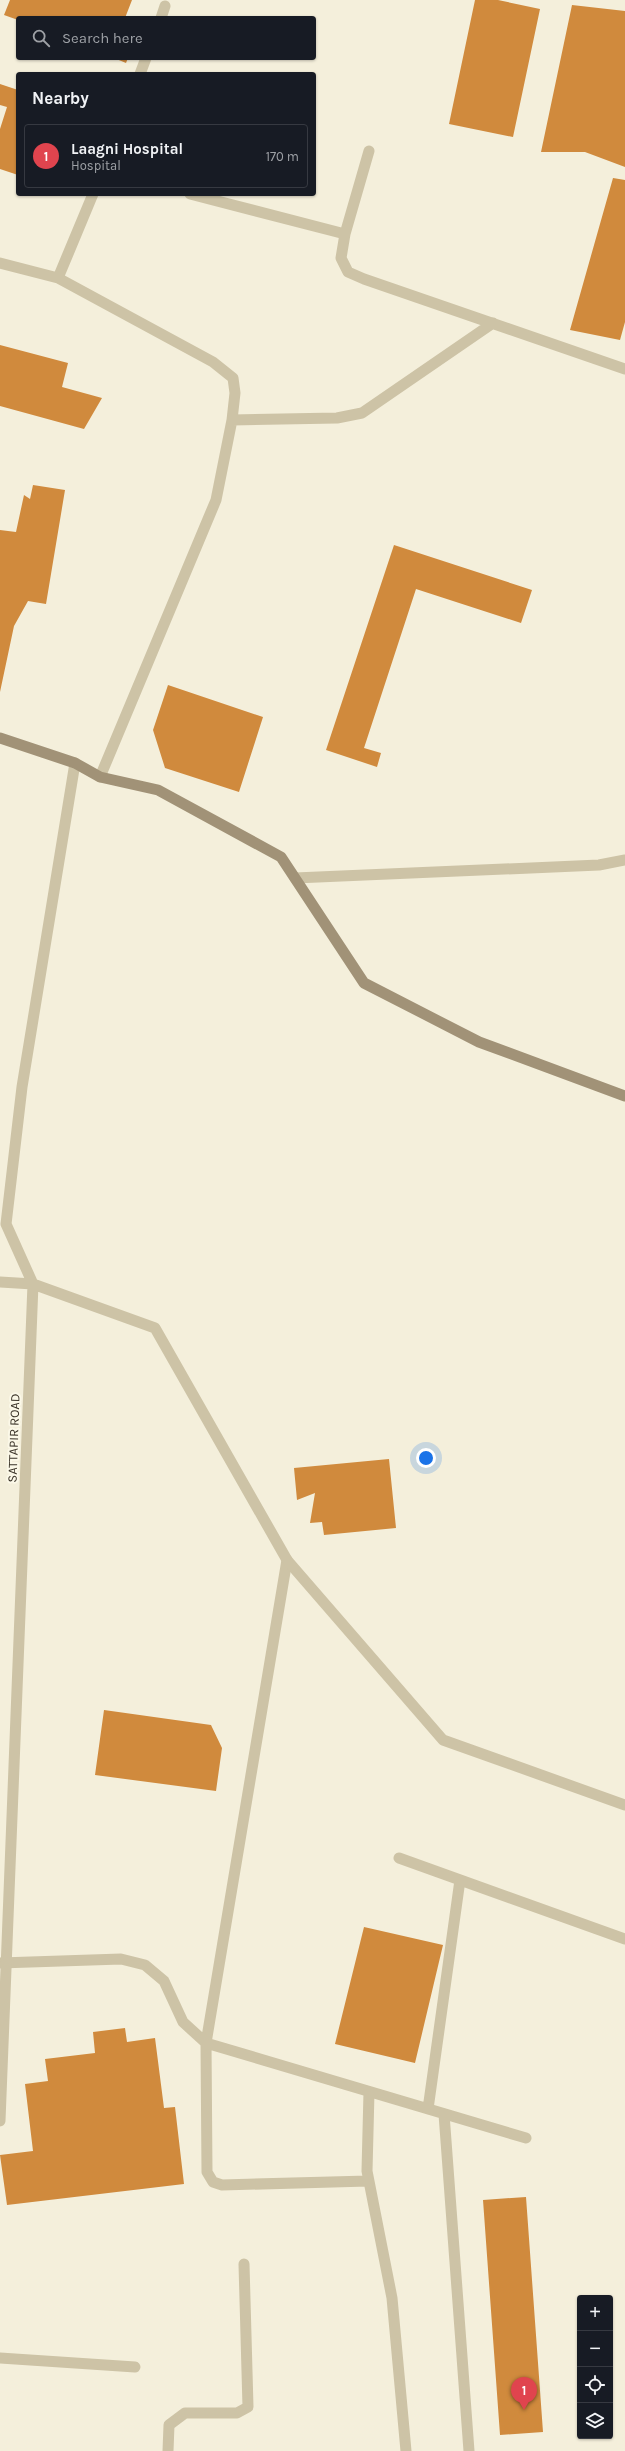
<!DOCTYPE html>
<html lang="en">
<head>
<meta charset="utf-8">
<style>
	:root { --surface:#171b24; --page:#20242c; --text:#f1f3f6; --muted:#9ea1a6; --line:#363941; --accent:#7c3aed }
	body { margin:0; font-family:Karla,sans-serif; background:var(--page); color:var(--text) }
	.controls { position:absolute; right:12px; bottom:12px; display:grid; overflow:hidden; border-radius:4px; box-shadow:0 1px 3px #0004 }
	.controls button { width:36px; height:36px; display:grid; place-items:center; padding:0; border:0; border-bottom:1px solid var(--line); background:var(--surface); color:var(--text); font:20px sans-serif }
	.you { position:absolute; left:426px; top:1458px; width:14px; height:14px; margin:-10px; border:3px solid #fff; border-radius:50%; background:#1a73e8; box-shadow:0 0 0 6px #1a73e833 }
	.badge { display:grid; place-items:center; width:26px; height:26px; border-radius:50%; background:var(--accent); color:#fff; font-size:13px; font-weight:700 }
	.pin { position:absolute; translate:-50% -33px; filter:drop-shadow(0 1px 2px #0008) }
	.pin::after { content:''; position:absolute; top:21px; width:14px; height:12px; background:inherit; clip-path:polygon(0 0,100% 0,50% 100%) }
	.list { margin:0; padding:0; list-style:none }
	h2 { display:flex; justify-content:space-between; align-items:center; height:52px; margin:0; padding:0 16px; font-size:17px }
	h2 small { font-size:13px; font-weight:400; color:var(--muted) }
	.list li { display:grid; grid-template-columns:26px 1fr auto; gap:12px; align-items:center; box-sizing:border-box; height:64px; margin:0 8px 8px; padding:0 8px; border:1px solid var(--line); border-radius:4px }
	.list b { display:block; font-size:15px; white-space:nowrap }
	.list p { margin:0; font-size:13px; white-space:nowrap; color:var(--muted) }
	.list em { font-size:13px; font-style:normal; color:var(--muted) }
	.icon { flex:none; width:22px; height:22px; fill:none; stroke:currentColor; stroke-width:2; stroke-linecap:round; stroke-linejoin:round }
	.map { position:relative; flex:none; width:625px; height:2451px; overflow:hidden }
	.search { position:absolute; background:var(--surface); box-shadow:0 1px 3px #0004; left:16px; top:16px; width:300px; height:44px; display:flex; align-items:center; gap:10px; box-sizing:border-box; padding:0 14px; border-radius:4px; color:var(--muted); font-size:15px }
	.panel { position:absolute; background:var(--surface); box-shadow:0 1px 3px #0004; left:16px; top:72px; width:300px; height:124px; border-radius:4px }
	.map>svg:first-child { display:block }
</style>
</head>
<body>
<div class="map">
<svg width="625" height="2451" viewBox="0 0 625 2451">
	<rect width="100%" height="100%" fill="#f4efdb"/>
	<path fill="#d08a3d" d="M10 0H132L125 18H18V20L4 15Z
		M475 0H498L540 9 513 137 449 124Z
		M572 5 625 11V167L585 152H541Z
		M114 58H128L126 63Z
		M0 84 18 90V175L0 169V129L7 107 0 105Z
		M613 178 625 180V322L620 340 570 330Z
		M0 345 68 363 62 387 102 398 84 429 0 406Z
		M33 485 65 490 46 604 28 601 14 626 0 692V530L16 532 24 495 30 499Z
		M394 545 532 590 521 623 416 589 364 748 381 753 377 767 326 750Z
		M168 685 263 717 239 792 165 768 153 730Z
		M389 1459 396 1528 324 1535 322 1522 310 1523 315 1493 297 1500 294 1468Z
		M104 1710 211 1725 222 1748 216 1791 95 1775Z
		M364 1927 443 1945 415 2063 335 2044Z
		M125 2028 127 2042 155 2038 164 2108 175 2107 184 2184 7 2205 0 2155 33 2151 25 2084 48 2081 45 2059 95 2053 93 2032Z
		M526 2197 543 2432 500 2435 483 2200Z"/>
	<g fill="none" stroke-linecap="round" stroke-linejoin="round">
		<path stroke="#cdc3a6" stroke-width="11" d="M161 18 165 6
			M140 74 146 58
			M369 151 345 234 341 258 348 272 364 279 625 369
			M190 194 345 234
			M0 263 58 278 213 362 233 378 235 393 232 420 216 500 100 777
			M58 278 93 194
			M232 420 337 418 362 413 493 323
			M295 878 599 865 625 860
			M287 1560 206 2043 207 2172 213 2182 222 2185 368 2181
			M399 1858 625 1939
			M0 1963 121 1959 145 1965 164 1981 183 2022 206 2043 526 2138
			M369 2092 367 2171 392 2298 406 2451
			M428 2109 460 1880
			M444 2114 469 2451
			M0 2358 135 2367
			M168 2451 169 2425 185 2413H237L248 2407 244 2264"/>
		<path stroke="#cdc3a6" stroke-width="11" d="M0 1282 33 1284 155 1328 287 1560 443 1740 625 1805
			M0 2121 33 1284 6 1224 22 1087 75 763"/>
		<path stroke="#a19277" stroke-width="11" d="M0 738 75 763 100 777 158 790 281 857 364 983 479 1042 625 1096"/>
	</g>
	<g text-anchor="middle" stroke-width="4" stroke-linejoin="round" paint-order="stroke">
		<g font-size="13" fill="#393227" stroke="#fbf8e8">
			<text transform="translate(13 1438) rotate(-88)" y="5">SATTAPIR ROAD</text>
		</g>
	</g>
</svg>
<div class="controls">
<button>+</button>
<button>−</button>
<button><svg class="icon" aria-label="locate" viewBox="0 0 24 24"><circle cx="12" cy="12" r="6"/><path d="M12 2v4M12 18v4M2 12h4M18 12h4"/></svg></button>
<button><svg class="icon" aria-label="layers" viewBox="0 0 24 24"><path d="M12 4l9 5-9 5-9-5zM3 14l9 5 9-5"/></svg></button>
</div>
<div class="you"></div>
<div class="pin badge" style="left:524px;top:2410px;background:#e0444e">1</div>
<div class="search"><svg class="icon" aria-label="search" viewBox="0 0 24 24"><circle cx="10" cy="10" r="6"/><path d="M15 15l6 6"/></svg>Search here</div>
<section class="panel">
<h2>Nearby<small></small></h2>
<ul class="list">
<li><span class="badge" style="background:#e0444e">1</span><div><b>Laagni Hospital</b><p>Hospital</p></div><em>170 m</em></li>
</ul>
</section>
</div>
</body>
</html>
